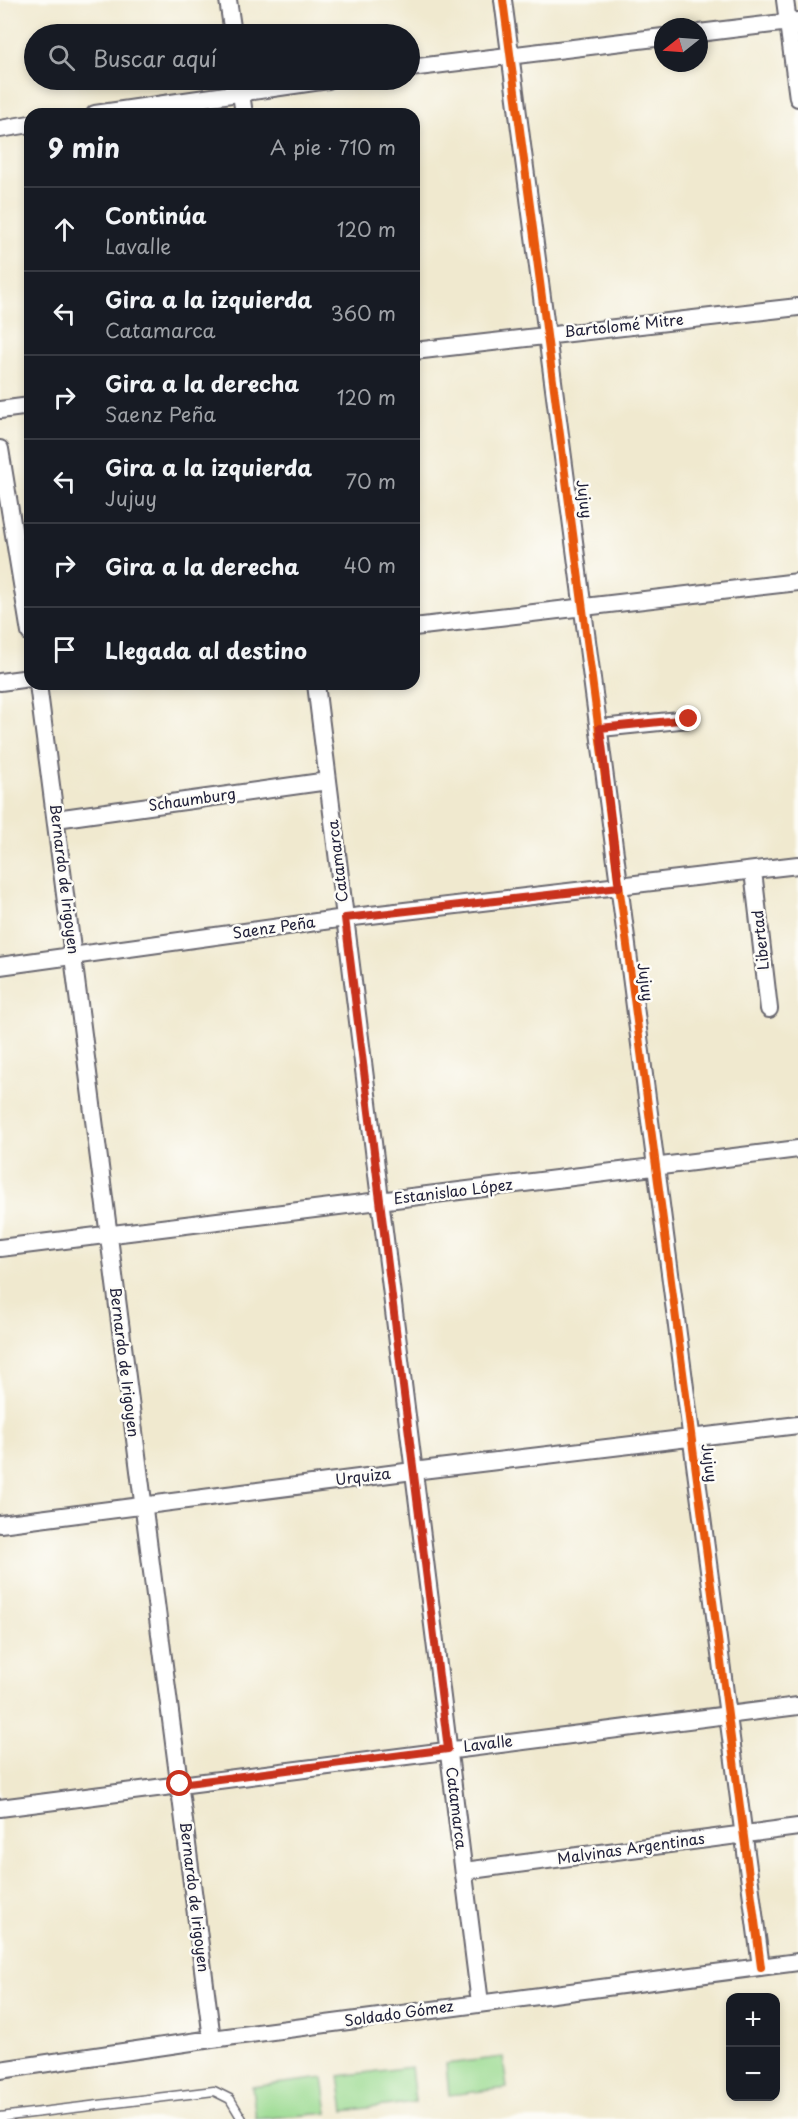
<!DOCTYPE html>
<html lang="es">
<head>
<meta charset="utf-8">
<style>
	:root { --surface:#171b24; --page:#20242c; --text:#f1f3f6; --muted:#9ea1a6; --line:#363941 }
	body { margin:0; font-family:"Playpen Sans",sans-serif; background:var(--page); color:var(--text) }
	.controls { position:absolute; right:18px; bottom:18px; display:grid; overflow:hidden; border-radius:12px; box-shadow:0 3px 9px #0003 }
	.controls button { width:54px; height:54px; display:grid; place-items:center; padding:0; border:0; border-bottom:2px solid var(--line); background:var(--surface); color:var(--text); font:30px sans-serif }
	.compass { position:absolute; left:654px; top:18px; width:54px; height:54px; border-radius:50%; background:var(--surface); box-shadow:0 3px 9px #0003; rotate:253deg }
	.stop { position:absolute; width:18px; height:18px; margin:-14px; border:4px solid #c8321e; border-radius:50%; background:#fff }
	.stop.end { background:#c8321e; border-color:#fff; box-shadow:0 2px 6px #0008 }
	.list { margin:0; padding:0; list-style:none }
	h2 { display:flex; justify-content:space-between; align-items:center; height:78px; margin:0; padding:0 24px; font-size:26px }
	h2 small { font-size:20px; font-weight:400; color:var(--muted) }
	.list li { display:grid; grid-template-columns:39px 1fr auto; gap:18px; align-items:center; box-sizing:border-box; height:84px; padding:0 24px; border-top:2px solid var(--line) }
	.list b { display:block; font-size:22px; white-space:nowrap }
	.list p { margin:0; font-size:20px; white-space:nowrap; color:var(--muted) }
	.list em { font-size:20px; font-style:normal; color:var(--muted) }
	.icon { flex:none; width:33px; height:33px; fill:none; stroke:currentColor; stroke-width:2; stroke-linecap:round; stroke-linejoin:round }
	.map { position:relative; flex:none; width:798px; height:2119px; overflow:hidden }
	.search { position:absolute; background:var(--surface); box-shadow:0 3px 9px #0003; left:24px; top:24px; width:396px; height:66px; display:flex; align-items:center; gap:15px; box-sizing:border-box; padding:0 21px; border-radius:33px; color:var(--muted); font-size:22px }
	.panel { position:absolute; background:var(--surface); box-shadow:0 3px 9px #0003; left:24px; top:108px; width:396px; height:582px; border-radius:18px }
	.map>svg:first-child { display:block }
</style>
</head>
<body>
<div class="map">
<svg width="798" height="2119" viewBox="0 0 798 2119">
	<rect width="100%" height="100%" fill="#fdfcf7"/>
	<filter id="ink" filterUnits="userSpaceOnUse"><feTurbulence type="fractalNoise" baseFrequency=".0167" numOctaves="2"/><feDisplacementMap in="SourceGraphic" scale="12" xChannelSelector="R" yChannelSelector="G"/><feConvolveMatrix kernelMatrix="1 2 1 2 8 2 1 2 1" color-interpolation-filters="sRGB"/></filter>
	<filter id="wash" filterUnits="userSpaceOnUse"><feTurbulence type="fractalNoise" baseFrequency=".008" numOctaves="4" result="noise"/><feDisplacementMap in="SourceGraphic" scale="24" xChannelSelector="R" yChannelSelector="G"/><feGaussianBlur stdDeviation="1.35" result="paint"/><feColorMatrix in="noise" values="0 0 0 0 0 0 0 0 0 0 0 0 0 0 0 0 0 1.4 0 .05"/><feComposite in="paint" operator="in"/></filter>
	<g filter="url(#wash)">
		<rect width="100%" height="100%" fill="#f0e9cf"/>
		<path fill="#9ada90" stroke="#5e7e66" stroke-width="1.5" d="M503 2057 507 2088 449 2095 446 2064Z
			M411 2067 415 2102 344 2111 339 2076Z
			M323 2078 328 2113 256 2119 252 2087Z"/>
	</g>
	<g filter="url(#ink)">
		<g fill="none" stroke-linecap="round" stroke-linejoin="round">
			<defs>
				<path id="service" d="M0 2117 214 2091 230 2099 242 2119"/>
				<path id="minor" d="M228 0 233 34
					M503 0 761 1967
					M785 0 798 98
					M699 33 798 21
					M410 68 663 37
					M239 80 244 114
					M95 114 328 80
					M0 129 30 124
					M414 351 798 307
					M0 410 30 406
					M0 449 30 633
					M414 627 798 582
					M0 682 30 678
					M38 684 212 2039
					M316 684 480 2003
					M601 728 689 719
					M56 819 328 781
					M753 871 769 1009
					M0 966 345 918 798 865
					M0 1248 798 1149
					M0 1524 413 1471 798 1425
					M0 1808 798 1706
					M464 1871 798 1827
					M0 2070 212 2039 798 1962"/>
			</defs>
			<use href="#service" stroke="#6a686f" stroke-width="11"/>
			<use href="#minor" stroke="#6a686f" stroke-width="20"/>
			<use href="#service" stroke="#fff" stroke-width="8"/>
			<use href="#minor" stroke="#fff" stroke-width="16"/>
			<defs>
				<path id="cycleway" d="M503 0 761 1967"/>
			</defs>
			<use href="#cycleway" stroke="#fdfcf7" stroke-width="11"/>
			<use href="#cycleway" stroke="#e8590c" stroke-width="8"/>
		</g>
	</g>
	<g fill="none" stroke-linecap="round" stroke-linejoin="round" filter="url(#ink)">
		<path stroke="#c8321e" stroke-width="8" d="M180 1784 448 1749 345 918 619 887 600 728 689 719"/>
	</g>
	<g text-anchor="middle" stroke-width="5" stroke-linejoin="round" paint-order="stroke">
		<g font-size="15" fill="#22223b" stroke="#fdfcf7">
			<text transform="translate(624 326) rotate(-6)" y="5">Bartolomé Mitre</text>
			<text transform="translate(584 499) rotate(82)" y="5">Jujuy</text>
			<text transform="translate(192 800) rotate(-8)" y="5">Schaumburg</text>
			<text transform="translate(338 861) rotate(-97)" y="5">Catamarca</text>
			<text transform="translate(64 879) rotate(83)" y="5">Bernardo de Irigoyen</text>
			<text transform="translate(274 928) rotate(-8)" y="5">Saenz Peña</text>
			<text transform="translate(761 940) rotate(-96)" y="5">Libertad</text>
			<text transform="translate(645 982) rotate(82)" y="5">Jujuy</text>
			<text transform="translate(453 1192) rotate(-7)" y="5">Estanislao López</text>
			<text transform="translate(124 1362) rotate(83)" y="5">Bernardo de Irigoyen</text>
			<text transform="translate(709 1463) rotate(82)" y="5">Jujuy</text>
			<text transform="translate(363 1477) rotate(-7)" y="5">Urquiza</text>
			<text transform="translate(488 1744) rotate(-7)" y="5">Lavalle</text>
			<text transform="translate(456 1808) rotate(83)" y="5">Catamarca</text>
			<text transform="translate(631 1849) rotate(-8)" y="5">Malvinas Argentinas</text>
			<text transform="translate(194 1897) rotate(83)" y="5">Bernardo de Irigoyen</text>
			<text transform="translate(399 2014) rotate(-8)" y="5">Soldado Gómez</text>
		</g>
	</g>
</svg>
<div class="controls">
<button>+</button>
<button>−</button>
</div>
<svg class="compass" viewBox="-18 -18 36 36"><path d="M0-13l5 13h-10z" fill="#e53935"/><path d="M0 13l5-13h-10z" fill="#9ea1a6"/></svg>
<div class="stop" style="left:180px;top:1784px"></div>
<div class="stop end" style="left:689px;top:719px"></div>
<div class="search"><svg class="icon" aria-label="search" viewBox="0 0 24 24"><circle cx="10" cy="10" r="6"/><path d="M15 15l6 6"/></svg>Buscar aquí</div>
<section class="panel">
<h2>9 min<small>A pie · 710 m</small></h2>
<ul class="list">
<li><svg class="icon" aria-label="ahead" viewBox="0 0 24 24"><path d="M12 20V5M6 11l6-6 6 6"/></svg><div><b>Continúa</b><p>Lavalle</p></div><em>120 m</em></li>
<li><svg class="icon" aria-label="left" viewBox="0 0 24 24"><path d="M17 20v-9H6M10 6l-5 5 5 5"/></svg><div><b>Gira a la izquierda</b><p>Catamarca</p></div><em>360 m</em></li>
<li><svg class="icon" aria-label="right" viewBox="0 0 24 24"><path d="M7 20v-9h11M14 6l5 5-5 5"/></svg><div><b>Gira a la derecha</b><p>Saenz Peña</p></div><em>120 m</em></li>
<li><svg class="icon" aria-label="left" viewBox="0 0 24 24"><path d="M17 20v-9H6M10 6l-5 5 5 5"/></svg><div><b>Gira a la izquierda</b><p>Jujuy</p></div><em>70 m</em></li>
<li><svg class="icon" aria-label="right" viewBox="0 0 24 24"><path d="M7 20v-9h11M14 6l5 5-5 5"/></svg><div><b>Gira a la derecha</b></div><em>40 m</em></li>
<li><svg class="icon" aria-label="arrive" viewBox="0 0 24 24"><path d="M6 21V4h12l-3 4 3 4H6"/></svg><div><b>Llegada al destino</b></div></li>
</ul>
</section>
</div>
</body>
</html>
